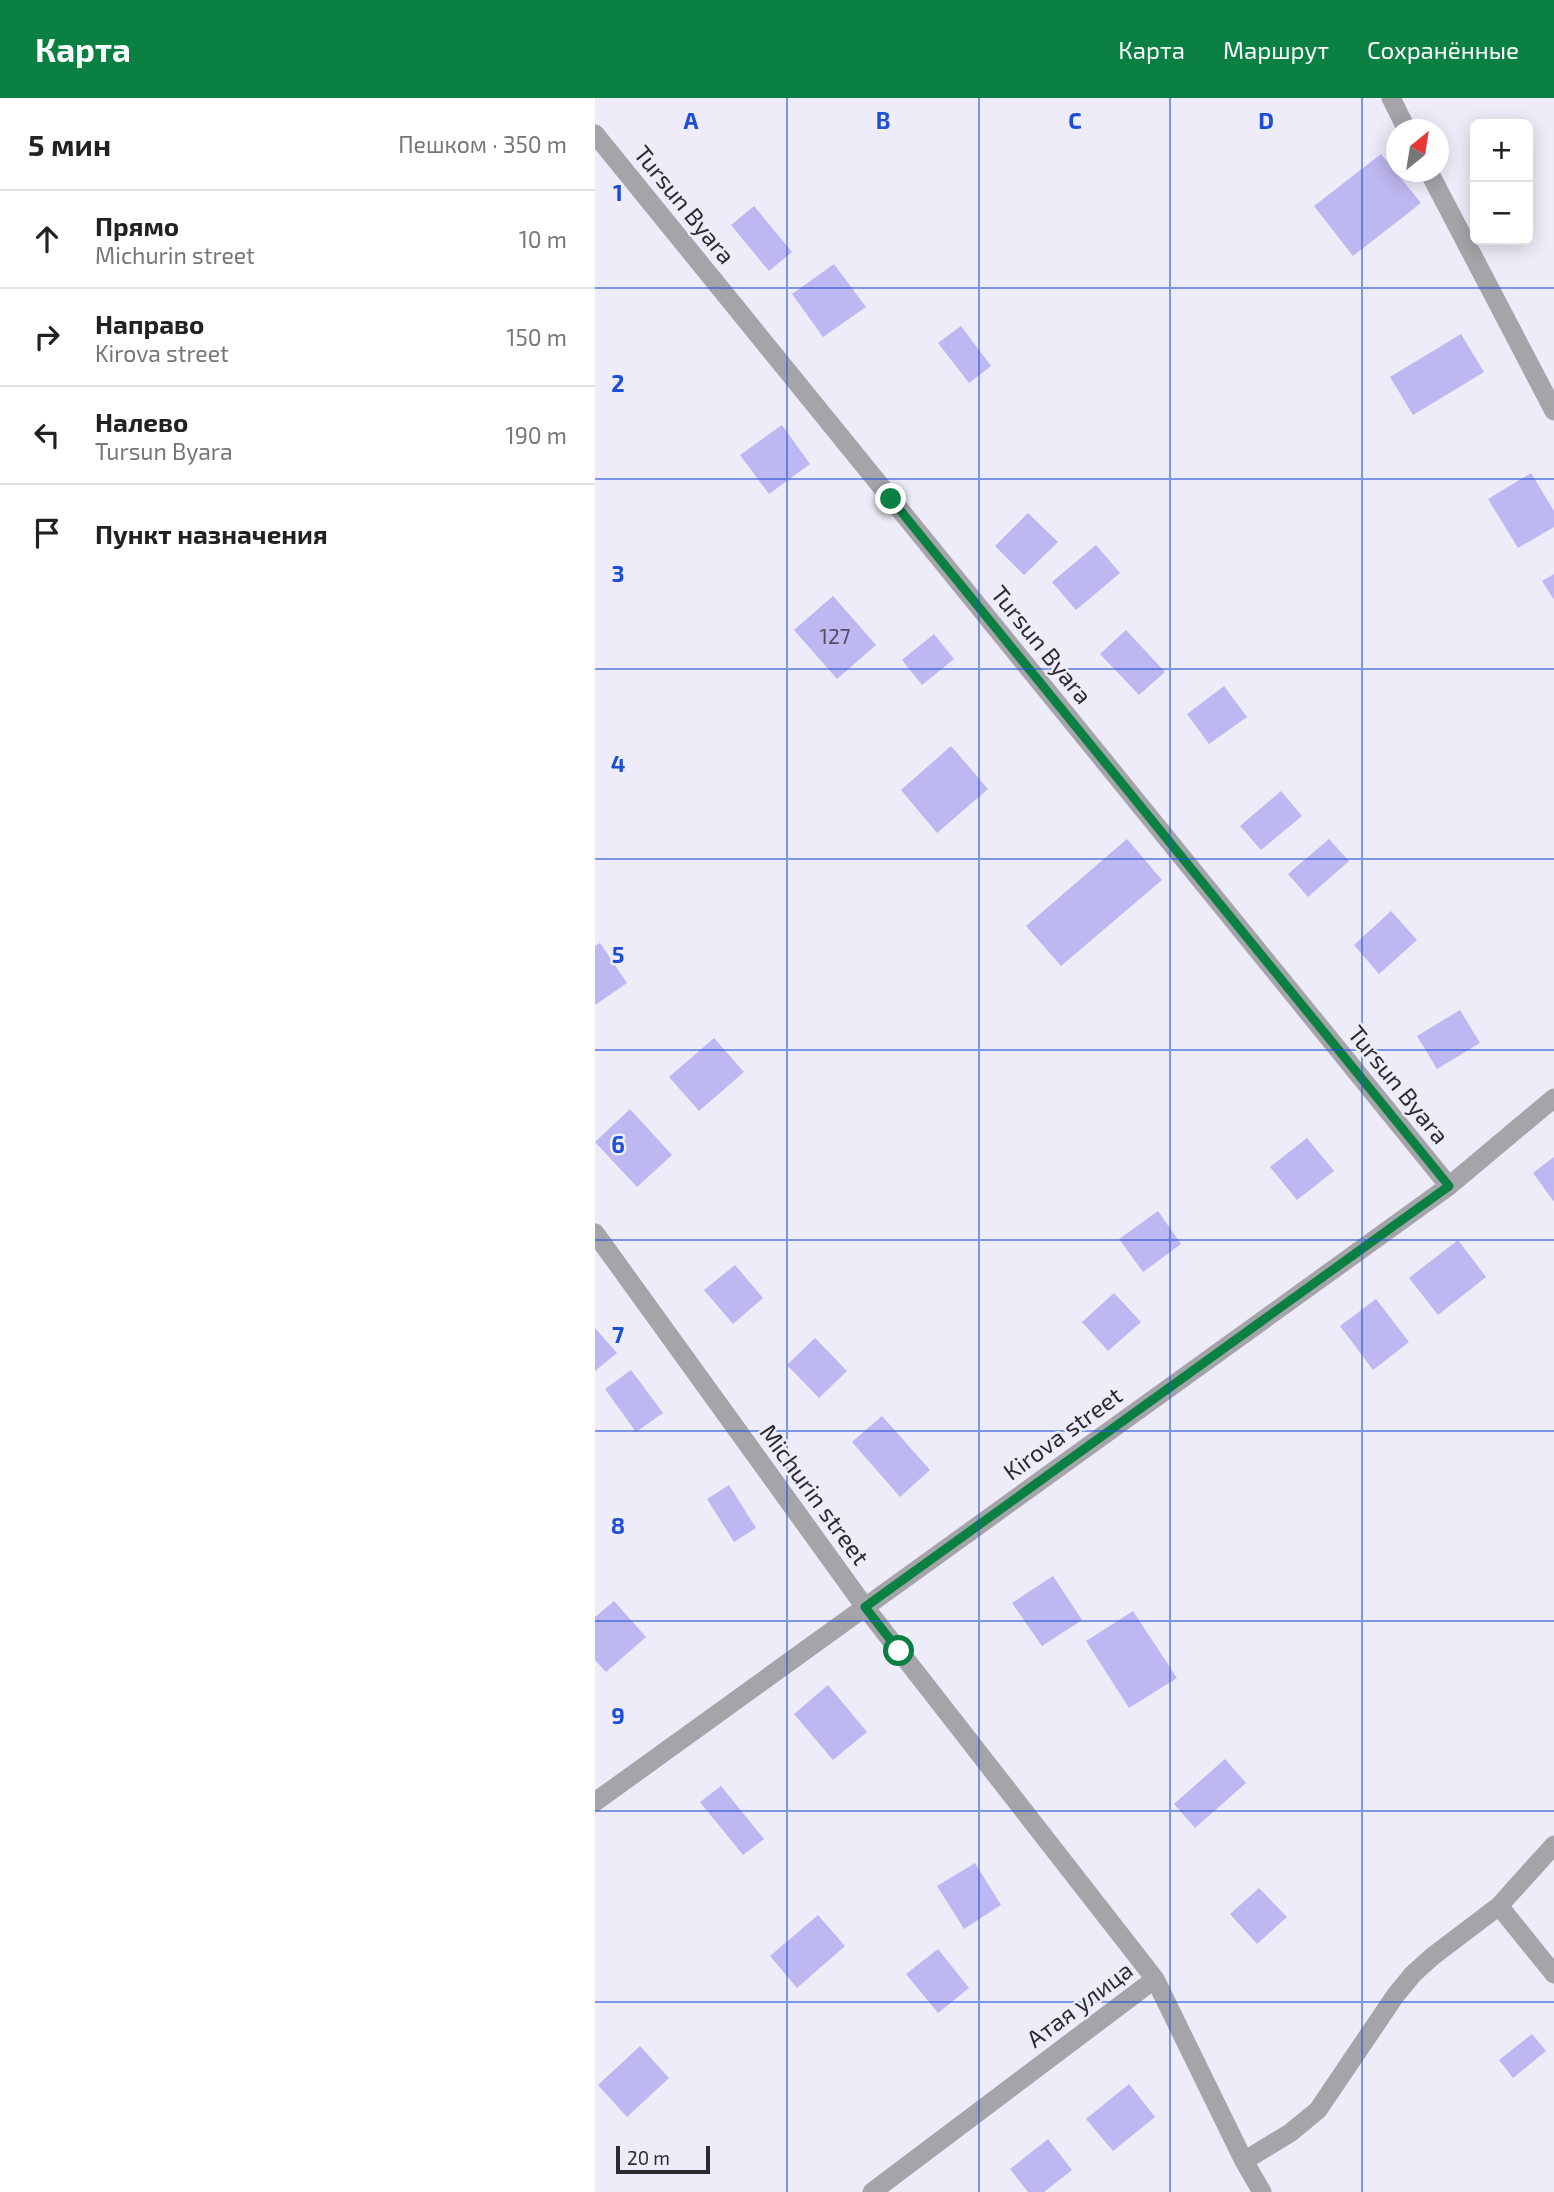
<!DOCTYPE html>
<html lang="ru">
<head>
<meta charset="utf-8">
<style>
	:root { --surface:#fff; --page:#f2f2f2; --text:#222; --muted:#767676; --line:#e0e0e0; --accent:#0b8043 }
	body { margin:0; font-family:"Exo 2",sans-serif; background:var(--page); color:var(--text) }
	.controls { position:absolute; right:21px; top:21px; display:grid; overflow:hidden; border-radius:10px; box-shadow:0 4px 18px #0003 }
	.controls button { width:63px; height:63px; display:grid; place-items:center; padding:0; border:0; border-bottom:2px solid var(--line); background:var(--surface); color:var(--text); font:35px sans-serif }
	.compass { position:absolute; left:791px; top:21px; width:63px; height:63px; border-radius:50%; background:var(--surface); box-shadow:0 4px 18px #0003; rotate:30deg }
	.scale { position:absolute; left:21px; bottom:18px; width:94px; box-sizing:border-box; padding-left:7px; border:4px solid #2b2b2f; border-top:0; font-size:19px; line-height:24px; white-space:nowrap; color:#2b2b2f; -webkit-text-stroke:5px #edecf8; paint-order:stroke }
	.stop { position:absolute; width:21px; height:21px; margin:-16px; border:5px solid #0b8043; border-radius:50%; background:#fff }
	.stop.end { background:#0b8043; border-color:#fff; box-shadow:0 2px 7px #0008 }
	.list { margin:0; padding:0; list-style:none }
	h2 { display:flex; justify-content:space-between; align-items:center; height:91px; margin:0; padding:0 28px; font-size:30px }
	h2 small { font-size:23px; font-weight:400; color:var(--muted) }
	.list li { display:grid; grid-template-columns:46px 1fr auto; gap:21px; align-items:center; box-sizing:border-box; height:98px; padding:0 28px; border-top:2px solid var(--line) }
	.list b { display:block; font-size:26px; white-space:nowrap }
	.list p { margin:0; font-size:23px; white-space:nowrap; color:var(--muted) }
	.list em { font-size:23px; font-style:normal; color:var(--muted) }
	.icon { flex:none; width:38px; height:38px; fill:none; stroke:currentColor; stroke-width:2; stroke-linecap:round; stroke-linejoin:round }
	.map { position:relative; flex:none; width:959px; height:2094px; overflow:hidden }
	header { display:flex; align-items:center; gap:42px; box-sizing:border-box; height:98px; padding:0 35px; background:var(--accent); color:#fff }
	header strong { font-size:33px }
	nav { display:flex; gap:38px; margin-inline-start:auto; font-size:24px }
	main { display:flex }
	aside { flex:1; background:var(--surface) }
	.map>svg:first-child { display:block }
</style>
</head>
<body>
<header>
<strong>Карта</strong>
<nav><a>Карта</a><a>Маршрут</a><a>Сохранённые</a></nav>
</header>
<main>
<aside>
<h2>5 мин<small>Пешком · 350 m</small></h2>
<ul class="list">
<li><svg class="icon" aria-label="ahead" viewBox="0 0 24 24"><path d="M12 20V5M6 11l6-6 6 6"/></svg><div><b>Прямо</b><p>Michurin street</p></div><em>10 m</em></li>
<li><svg class="icon" aria-label="right" viewBox="0 0 24 24"><path d="M7 20v-9h11M14 6l5 5-5 5"/></svg><div><b>Направо</b><p>Kirova street</p></div><em>150 m</em></li>
<li><svg class="icon" aria-label="left" viewBox="0 0 24 24"><path d="M17 20v-9H6M10 6l-5 5 5 5"/></svg><div><b>Налево</b><p>Tursun Byara</p></div><em>190 m</em></li>
<li><svg class="icon" aria-label="arrive" viewBox="0 0 24 24"><path d="M6 21V4h12l-3 4 3 4H6"/></svg><div><b>Пункт назначения</b></div></li>
</ul>
</aside>
<div class="map">
<svg width="959" height="2094" viewBox="0 0 959 2094">
	<rect width="100%" height="100%" fill="#edecf8"/>
	<path fill="#beb8f2" d="M786 56 826 105 758 158 719 108Z
		M159 108 197 154 174 173 136 127Z
		M239 166 271 209 228 239 197 196Z
		M366 228 396 268 374 285 343 245Z
		M866 236 889 274 818 317 795 279Z
		M187 327 215 366 174 396 145 357Z
		M936 375 959 413V429L923 450 893 401Z
		M433 415 463 444 429 477 400 448Z
		M501 447 525 475 481 512 457 484Z
		M959 476V502L947 483Z
		M238 498 281 547 242 581 199 532Z
		M531 532 570 574 544 597 505 556Z
		M339 536 359 561 327 587 307 562Z
		M629 588 652 619 614 646 592 616Z
		M356 648 393 691 342 735 306 692Z
		M686 693 707 718 666 752 645 728Z
		M532 741 567 782 466 868 431 828Z
		M734 741 754 763 713 799 693 776Z
		M796 813 822 842 784 876 759 847Z
		M5 845 32 885 0 907V848Z
		M865 912 885 945 842 971 822 938Z
		M119 940 149 974 104 1013 74 979Z
		M35 1011 77 1057 42 1089 0 1044Z
		M712 1040 739 1073 702 1102 675 1069Z
		M959 1059V1104L938 1075Z
		M563 1113 586 1146 548 1174 524 1141Z
		M863 1142 891 1179 843 1217 814 1180Z
		M140 1167 168 1200 138 1226 109 1192Z
		M519 1195 546 1224 513 1253 487 1224Z
		M781 1201 814 1244 778 1272 745 1228Z
		M0 1230 22 1255 0 1273Z
		M220 1240 252 1273 224 1300 192 1267Z
		M36 1272 68 1315 41 1334 10 1291Z
		M287 1318 335 1372 305 1399 257 1344Z
		M134 1387 161 1430 139 1444 112 1401Z
		M458 1478 487 1522 447 1548 417 1505Z
		M19 1503 51 1539 11 1574 0 1562V1519Z
		M538 1513 582 1580 534 1610 491 1543Z
		M233 1587 272 1634 238 1662 199 1616Z
		M630 1661 651 1685 600 1730 579 1706Z
		M126 1688 169 1741 148 1757 105 1704Z
		M380 1765 406 1807 369 1831 342 1788Z
		M664 1790 692 1819 662 1846 635 1816Z
		M223 1817 250 1848 202 1890 175 1858Z
		M343 1851 374 1890 343 1915 311 1876Z
		M937 1936 951 1953 918 1980 904 1962Z
		M45 1948 74 1980 32 2019 3 1987Z
		M534 1986 560 2019 518 2053 491 2021Z
		M453 2041 477 2072 449 2094H433L415 2071Z"/>
	<g fill="none" stroke-linecap="round" stroke-linejoin="round">
		<path stroke="#a5a4a9" stroke-width="19" d="M796 0 812 32
			M0 36 854 1088
			M834 74 959 313
			M0 1135 270 1509 560 1881 649 2063 667 2094
			M0 1704 854 1088 959 1000
			M904 1808 959 1876
			M649 2063 695 2035 723 2012 800 1898 818 1876 838 1858 904 1808 959 1747
			M277 2094 560 1881"/>
	</g>
	<g fill="none" stroke-linecap="round" stroke-linejoin="round">
		<path stroke="#0b8043" stroke-width="9" d="M296 401 854 1088 270 1509 304 1553"/>
	</g>
	<path fill="none" stroke="#1d4ed8" stroke-width="2" stroke-opacity="0.55" d="M192 0V2094M384 0V2094M575 0V2094M767 0V2094M0 190H959M0 381H959M0 571H959M0 761H959M0 952H959M0 1142H959M0 1333H959M0 1523H959M0 1713H959M0 1904H959"/>
	<g text-anchor="middle" stroke-width="5" stroke-linejoin="round" paint-order="stroke">
		<g font-size="21" fill="#504e60">
			<text x="240" y="546">127</text>
		</g>
		<g font-size="24" fill="#2b2b2f" stroke="#edecf8">
			<text transform="translate(89 107) rotate(51)" y="8">Tursun Byara</text>
			<text transform="translate(446 547) rotate(51)" y="8">Tursun Byara</text>
			<text transform="translate(803 987) rotate(51)" y="8">Tursun Byara</text>
			<text transform="translate(468 1336) rotate(-36)" y="8">Kirova street</text>
			<text transform="translate(219 1397) rotate(54)" y="8">Michurin street</text>
			<text transform="translate(485 1907) rotate(-37)" y="8">Атая улица</text>
		</g>
	</g>
	<g font-size="23" text-anchor="middle" font-weight="bold" fill="#1d4ed8" stroke="#edecf8" stroke-width="5" stroke-linejoin="round" paint-order="stroke">
		<text x="96" y="31">A</text>
		<text x="288" y="31">B</text>
		<text x="480" y="31">C</text>
		<text x="671" y="31">D</text>
		<text x="23" y="103">1</text>
		<text x="23" y="294">2</text>
		<text x="23" y="484">3</text>
		<text x="23" y="674">4</text>
		<text x="23" y="865">5</text>
		<text x="23" y="1055">6</text>
		<text x="23" y="1245">7</text>
		<text x="23" y="1436">8</text>
		<text x="23" y="1626">9</text>
	</g>
</svg>
<div class="controls">
<button>+</button>
<button>−</button>
</div>
<svg class="compass" viewBox="-18 -18 36 36"><path d="M0-13l5 13h-10z" fill="#e53935"/><path d="M0 13l5-13h-10z" fill="#767676"/></svg>
<div class="scale">20 m</div>
<div class="stop" style="left:304px;top:1553px"></div>
<div class="stop end" style="left:296px;top:401px"></div>
</div>
</main>
</body>
</html>
